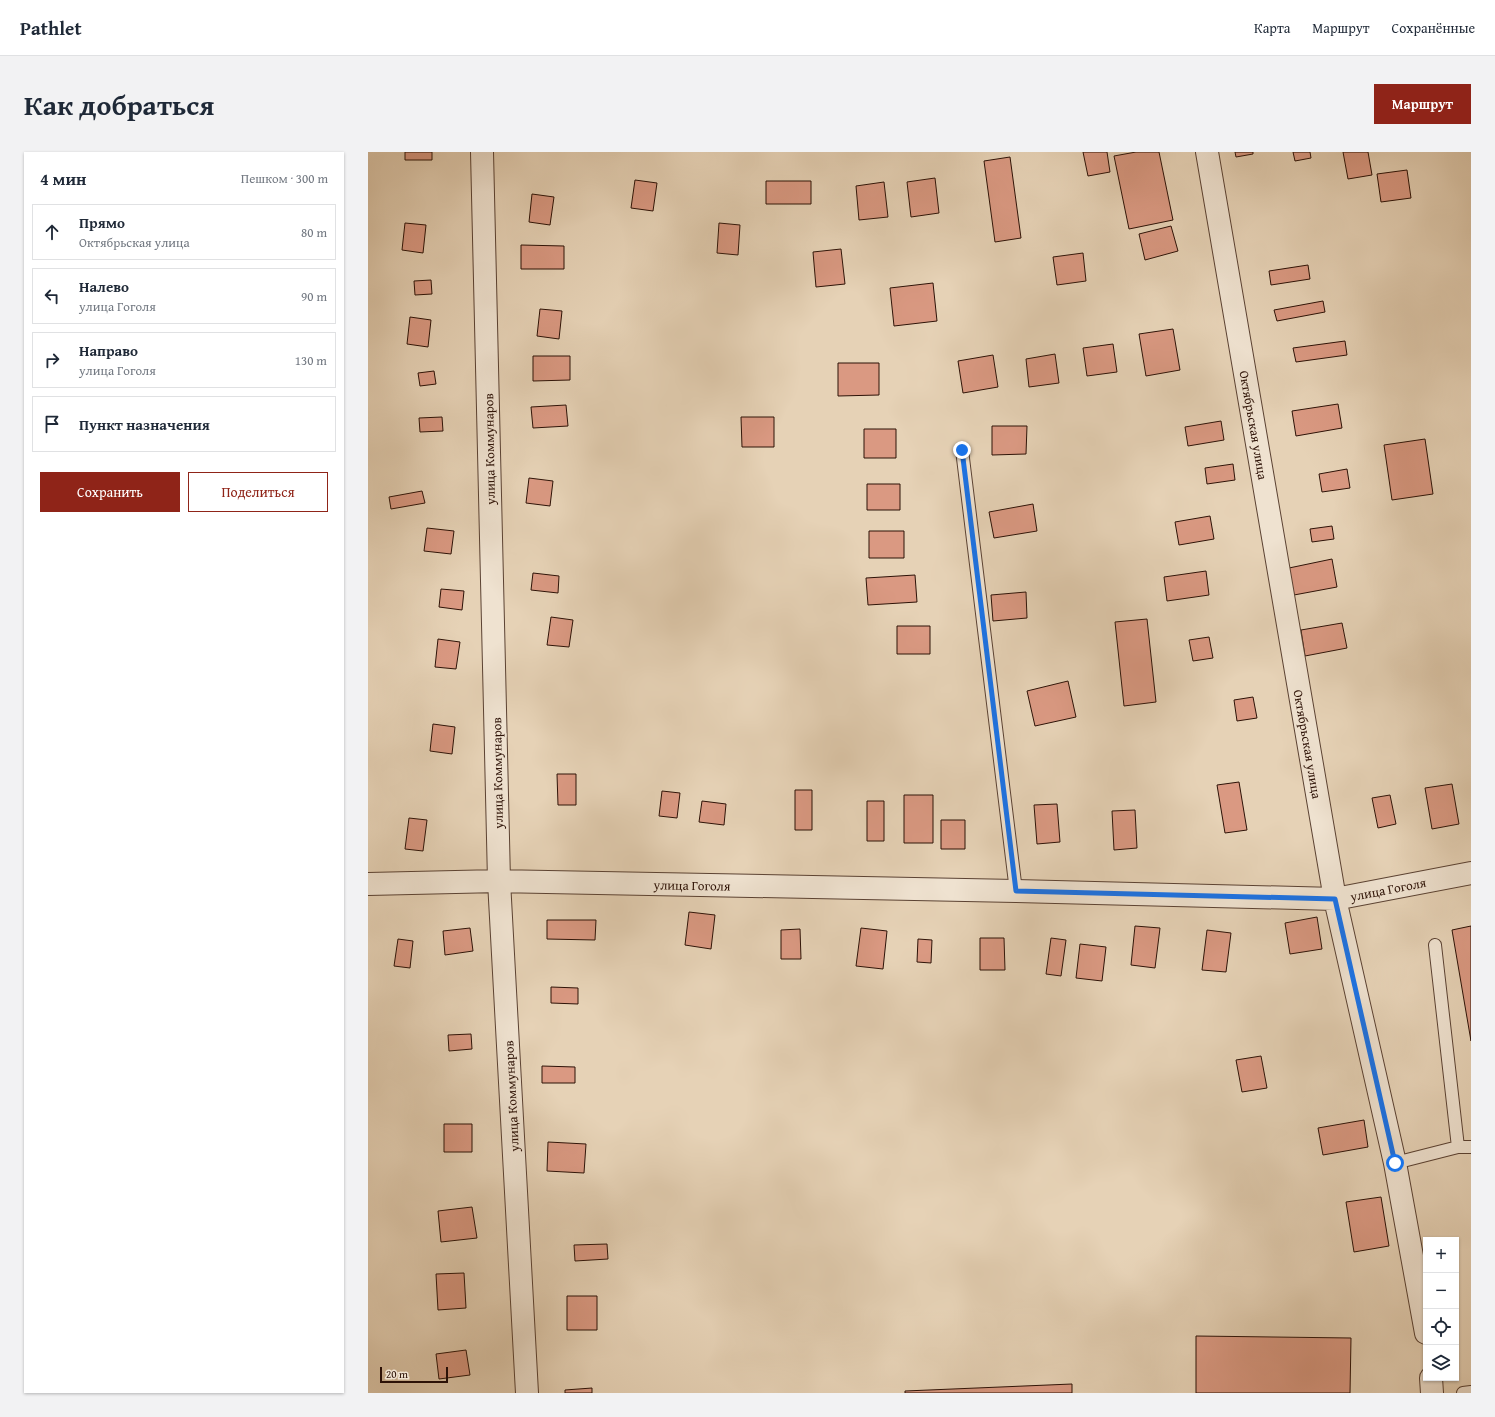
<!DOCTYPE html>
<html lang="ru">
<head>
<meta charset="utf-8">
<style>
	:root { --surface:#fff; --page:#f2f2f3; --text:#1f2937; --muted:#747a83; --line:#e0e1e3; --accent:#8f2418 }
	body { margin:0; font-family:"Gentium Book Plus",serif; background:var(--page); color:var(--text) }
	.controls { position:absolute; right:12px; bottom:12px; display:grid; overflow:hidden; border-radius:0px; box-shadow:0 1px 3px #0004 }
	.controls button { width:36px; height:36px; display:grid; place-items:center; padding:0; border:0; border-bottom:1px solid var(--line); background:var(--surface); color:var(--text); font:20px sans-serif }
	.scale { position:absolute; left:12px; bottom:10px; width:68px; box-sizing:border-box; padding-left:4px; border:2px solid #2d1207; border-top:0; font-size:11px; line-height:14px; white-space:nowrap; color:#2d1207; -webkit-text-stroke:3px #efe2d0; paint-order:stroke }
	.stop { position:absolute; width:12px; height:12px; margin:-9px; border:3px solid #1a73e8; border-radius:50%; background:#fff }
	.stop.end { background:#1a73e8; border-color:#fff; box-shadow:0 1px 4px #0008 }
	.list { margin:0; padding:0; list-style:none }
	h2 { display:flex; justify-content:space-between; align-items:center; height:52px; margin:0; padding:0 16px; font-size:17px }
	h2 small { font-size:13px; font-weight:400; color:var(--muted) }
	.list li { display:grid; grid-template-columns:26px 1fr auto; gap:12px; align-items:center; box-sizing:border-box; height:56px; margin:0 8px 8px; padding:0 8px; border:1px solid var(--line); border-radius:0px }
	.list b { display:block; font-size:15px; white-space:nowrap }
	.list p { margin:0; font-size:13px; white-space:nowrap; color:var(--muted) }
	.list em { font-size:13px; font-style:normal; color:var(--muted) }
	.actions { display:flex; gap:8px; padding:12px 16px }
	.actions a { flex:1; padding:9px 0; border:1px solid var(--accent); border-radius:0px; text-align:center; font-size:14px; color:var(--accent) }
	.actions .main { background:var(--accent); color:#fff }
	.icon { flex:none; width:22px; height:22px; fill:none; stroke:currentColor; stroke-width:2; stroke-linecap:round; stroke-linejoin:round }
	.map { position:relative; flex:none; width:1103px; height:1241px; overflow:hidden; border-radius:0px }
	header { display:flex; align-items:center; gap:24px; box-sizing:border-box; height:56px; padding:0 20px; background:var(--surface); border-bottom:1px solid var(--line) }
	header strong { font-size:19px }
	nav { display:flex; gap:22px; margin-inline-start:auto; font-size:14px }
	.intro { display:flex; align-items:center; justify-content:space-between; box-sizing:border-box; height:96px; padding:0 24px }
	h1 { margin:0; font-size:28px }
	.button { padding:10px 18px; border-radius:0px; background:var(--accent); color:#fff; font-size:14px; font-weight:700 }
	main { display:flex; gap:24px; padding:0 24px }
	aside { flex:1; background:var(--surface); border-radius:0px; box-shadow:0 1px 3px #0004 }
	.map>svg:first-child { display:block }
</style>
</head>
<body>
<header>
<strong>Pathlet</strong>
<nav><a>Карта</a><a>Маршрут</a><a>Сохранённые</a></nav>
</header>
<div class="intro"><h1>Как добраться</h1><a class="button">Маршрут</a></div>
<main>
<aside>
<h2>4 мин<small>Пешком · 300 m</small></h2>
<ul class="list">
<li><svg class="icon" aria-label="ahead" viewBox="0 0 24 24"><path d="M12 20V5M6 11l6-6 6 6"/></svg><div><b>Прямо</b><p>Октябрьская улица</p></div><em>80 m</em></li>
<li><svg class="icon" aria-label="left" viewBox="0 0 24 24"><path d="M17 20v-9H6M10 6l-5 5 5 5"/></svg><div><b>Налево</b><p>улица Гоголя</p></div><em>90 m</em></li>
<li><svg class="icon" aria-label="right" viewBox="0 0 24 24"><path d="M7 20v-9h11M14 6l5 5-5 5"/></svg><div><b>Направо</b><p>улица Гоголя</p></div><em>130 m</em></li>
<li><svg class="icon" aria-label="arrive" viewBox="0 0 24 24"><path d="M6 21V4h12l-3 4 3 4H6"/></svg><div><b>Пункт назначения</b></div></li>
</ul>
<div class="actions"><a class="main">Сохранить</a><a>Поделиться</a></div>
</aside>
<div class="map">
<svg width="1103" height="1241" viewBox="0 0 1103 1241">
	<rect width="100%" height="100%" fill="#e6d2b6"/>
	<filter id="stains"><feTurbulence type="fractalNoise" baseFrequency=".005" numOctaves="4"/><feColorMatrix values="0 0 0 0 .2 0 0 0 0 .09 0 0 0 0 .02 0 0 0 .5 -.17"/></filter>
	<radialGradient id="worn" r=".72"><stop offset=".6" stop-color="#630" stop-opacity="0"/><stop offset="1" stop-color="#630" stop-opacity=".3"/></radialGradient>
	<path fill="#da9982" stroke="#2d1207" d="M37 0H64V8H37Z
		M715 0H739L742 20 720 24Z
		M768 0H791L805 68 761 77 746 4Z
		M867 0H885V2L868 5Z
		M925 0H942L943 6 927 9Z
		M975 0H1000L1004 23 980 27Z
		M642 5 653 86 627 90 616 9Z
		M1039 18 1043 46 1013 50 1009 22Z
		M567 26 571 61 543 65 539 30Z
		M267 28 289 31 285 59 263 56Z
		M398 29H443V52H398Z
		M516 30 520 65 491 68 488 34Z
		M164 42 186 45 182 73 161 70Z
		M37 71 58 73 55 101 34 98Z
		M351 71 372 73 370 103 349 101Z
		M803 74 810 99 777 108 771 82Z
		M153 93 196 94V117H153Z
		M473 97 477 132 448 135 445 100Z
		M715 101 718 129 689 133 685 105Z
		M940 113 942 127 903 133 901 119Z
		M63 128 64 142 47 143 46 129Z
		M565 131 569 169 526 174 522 136Z
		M955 149 957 160 909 169 906 158Z
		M172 157 194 159 191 187 169 184Z
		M42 165 63 168 60 195 39 192Z
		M805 177 812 218 778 224 771 182Z
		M977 189 979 203 928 210 925 196Z
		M745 192 749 220 719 224 715 196Z
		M687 202 691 231 661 235 658 207Z
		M625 203 630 235 595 241 590 209Z
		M165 204H202V228L165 229Z
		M470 211H511V243L470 244Z
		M66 219 68 232 52 234 50 221Z
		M970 252 974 276 928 284 924 259Z
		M198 253 200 274 165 276 163 255Z
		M74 265 75 279 52 280 51 266Z
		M373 265H406V295H374Z
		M853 269 856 288 820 294 817 275Z
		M624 274H659L658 302 624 303Z
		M496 277H528V306H496Z
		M1057 287 1065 342 1024 348 1016 293Z
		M865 312 867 328 839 332 837 316Z
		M979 317 982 336 954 340 951 322Z
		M161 326 185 329 182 354 158 351Z
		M499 332H532V358H499Z
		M54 339 57 351 23 357 21 345Z
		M665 352 669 379 626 386 621 360Z
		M842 364 846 387 811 393 807 370Z
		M964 374 966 387 944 390 942 377Z
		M59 376 86 379 83 402 56 399Z
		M501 379H536V406H501Z
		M964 407 969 435 926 443 921 416Z
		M838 419 841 443 799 449 796 425Z
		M165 421 191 424 190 441 163 438Z
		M547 423 549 450 500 453 498 426Z
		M73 437 96 439 94 458 71 455Z
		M658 440 659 466 625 469 623 443Z
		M183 465 205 468 201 495 179 493Z
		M779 467 788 550 756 554 747 470Z
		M974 471 979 496 937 504 933 478Z
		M529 474H562V502H529Z
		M841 485 845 506 825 509 821 488Z
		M70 487 92 490 88 517 67 515Z
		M700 529 708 565 667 574 659 539Z
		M885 545 889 566 869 569 866 548Z
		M65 572 87 575 84 602 62 599Z
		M189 622H208V653H190Z
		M871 630 879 678 857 681 849 633Z
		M1084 632 1091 672 1064 677 1057 636Z
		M427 638H444V678H427Z
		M294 639 312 641 309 666 291 664Z
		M536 643H565V691H536Z
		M1022 643 1028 672 1010 676 1004 646Z
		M334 649 358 652 356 673 331 670Z
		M499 649H516V689H499Z
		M689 652 692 690 669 692 666 653Z
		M767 658 769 696 746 698 744 659Z
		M41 666 59 668 55 699 37 697Z
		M573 668H597V697H573Z
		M321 760 347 763 343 797 317 793Z
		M949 765 954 797 922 802 917 771Z
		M179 768H228L227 788 179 787Z
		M767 774 792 776 787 816 763 813Z
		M1103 774V889L1084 778Z
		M102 776 105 799 77 803 75 779Z
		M493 776 519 779 515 817 488 814Z
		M432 777 433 807H413V778Z
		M839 778 863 781 858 820 834 818Z
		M612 786H636L637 818H612Z
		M683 786 698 788 693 824 678 822Z
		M30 787 45 789 42 816 26 814Z
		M550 787 564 788 563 811 549 810Z
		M712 792 738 795 734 829 708 826Z
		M183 835 210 836V852L183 851Z
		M103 882 104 897 81 899 80 883Z
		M893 904 899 936 874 940 868 908Z
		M174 914 207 915V931H174Z
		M996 968 1000 995 955 1003 950 976Z
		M76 972H104V1000H76Z
		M180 990 218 992 216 1021 179 1019Z
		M1013 1045 1021 1094 986 1100 978 1050Z
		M104 1055 109 1086 73 1090 70 1059Z
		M239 1092 240 1107 207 1109 206 1093Z
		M96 1121 98 1156 70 1158 68 1122Z
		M199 1144H229V1178H199Z
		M828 1184 983 1186 982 1241H828Z
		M98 1198 102 1223 71 1227 68 1202Z
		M704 1232V1241H537V1239Z
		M224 1236V1241H197V1238Z"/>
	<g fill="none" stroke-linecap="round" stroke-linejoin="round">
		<defs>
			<path id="service" d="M594 298 648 739
				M1067 793 1090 995
				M1027 1011 1090 995H1103
				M1095 1241 1103 1240"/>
			<path id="minor" d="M114 0 131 729 159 1241
				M839 0 967 747 1027 1011 1058 1181
				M0 732 131 729 648 739 967 747 1103 721
				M1063 1226 1064 1241"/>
		</defs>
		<use href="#service" stroke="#5b4233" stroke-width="14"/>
		<use href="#minor" stroke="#5b4233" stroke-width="24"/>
		<use href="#service" stroke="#efe2d0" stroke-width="12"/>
		<use href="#minor" stroke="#efe2d0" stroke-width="22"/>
	</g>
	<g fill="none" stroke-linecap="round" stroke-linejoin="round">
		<path stroke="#1a73e8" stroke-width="5" d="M594 298 648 739 967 747 1027 1011"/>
	</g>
	<g text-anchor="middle" stroke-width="4" stroke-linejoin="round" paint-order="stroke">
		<g font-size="13" fill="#2d1207" stroke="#efe2d0">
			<text transform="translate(886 273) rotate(80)" y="5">Октябрьская улица</text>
			<text transform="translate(121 297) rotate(-91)" y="5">улица Коммунаров</text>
			<text transform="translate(940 592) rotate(80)" y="5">Октябрьская улица</text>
			<text transform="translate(129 621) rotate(-91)" y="5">улица Коммунаров</text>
			<text transform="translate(324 733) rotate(1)" y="5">улица Гоголя</text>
			<text transform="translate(1020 737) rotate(-11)" y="5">улица Гоголя</text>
			<text transform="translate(143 944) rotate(-93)" y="5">улица Коммунаров</text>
		</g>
	</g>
	<rect width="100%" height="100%" filter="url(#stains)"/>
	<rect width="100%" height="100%" fill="url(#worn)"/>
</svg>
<div class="controls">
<button>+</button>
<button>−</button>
<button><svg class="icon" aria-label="locate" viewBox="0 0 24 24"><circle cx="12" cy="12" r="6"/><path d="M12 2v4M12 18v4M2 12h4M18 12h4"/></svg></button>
<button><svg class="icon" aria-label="layers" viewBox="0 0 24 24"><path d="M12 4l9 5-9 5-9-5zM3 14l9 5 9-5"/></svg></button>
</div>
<div class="scale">20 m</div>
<div class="stop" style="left:1027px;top:1011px"></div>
<div class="stop end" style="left:594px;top:298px"></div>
</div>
</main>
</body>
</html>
